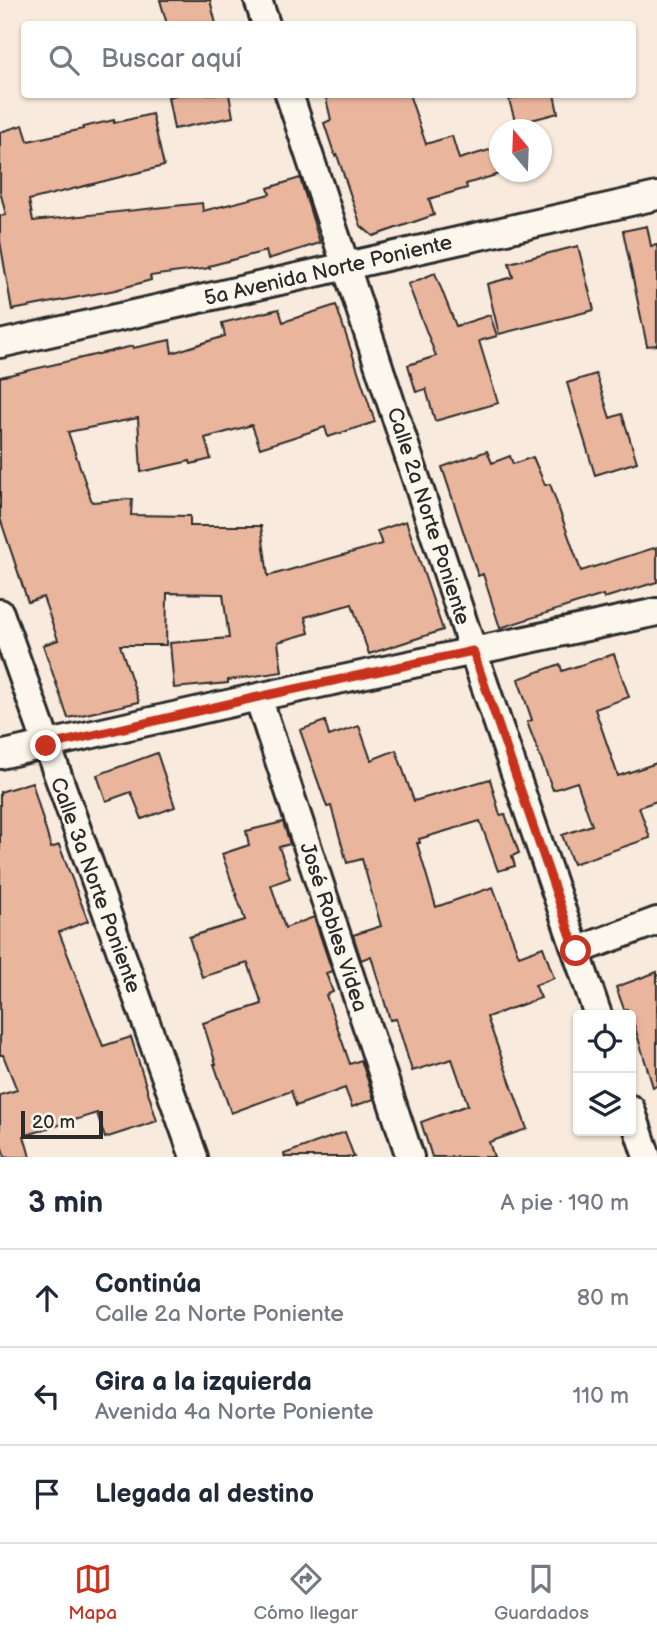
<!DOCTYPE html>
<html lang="es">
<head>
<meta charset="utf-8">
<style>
	:root { --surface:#fff; --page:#f2f2f3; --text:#1f2937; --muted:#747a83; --line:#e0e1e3; --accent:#c8321e }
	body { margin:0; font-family:"Balsamiq Sans",sans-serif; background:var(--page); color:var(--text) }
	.controls { position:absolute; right:21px; bottom:21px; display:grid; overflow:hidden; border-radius:7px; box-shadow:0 2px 5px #0004 }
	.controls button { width:63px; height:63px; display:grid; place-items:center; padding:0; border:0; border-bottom:2px solid var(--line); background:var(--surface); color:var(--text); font:35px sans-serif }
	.compass { position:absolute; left:489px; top:119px; width:63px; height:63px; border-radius:50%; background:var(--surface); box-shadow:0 2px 5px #0004; rotate:341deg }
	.scale { position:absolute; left:21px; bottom:18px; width:82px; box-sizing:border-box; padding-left:7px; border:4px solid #2b2b2b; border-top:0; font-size:19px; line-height:24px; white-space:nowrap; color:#2b2b2b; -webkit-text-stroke:5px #fbf7ec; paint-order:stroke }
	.stop { position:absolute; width:21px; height:21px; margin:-16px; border:5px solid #c8321e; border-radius:50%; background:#fff }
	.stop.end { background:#c8321e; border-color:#fff; box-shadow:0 2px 7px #0008 }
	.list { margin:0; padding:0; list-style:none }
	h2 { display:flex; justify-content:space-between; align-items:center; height:91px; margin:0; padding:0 28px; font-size:30px }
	h2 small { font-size:23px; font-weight:400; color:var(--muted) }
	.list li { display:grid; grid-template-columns:46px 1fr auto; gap:21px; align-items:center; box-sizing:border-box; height:98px; padding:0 28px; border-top:2px solid var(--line) }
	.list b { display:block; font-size:26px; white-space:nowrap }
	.list p { margin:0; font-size:23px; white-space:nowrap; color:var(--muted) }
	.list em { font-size:23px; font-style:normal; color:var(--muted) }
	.icon { flex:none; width:38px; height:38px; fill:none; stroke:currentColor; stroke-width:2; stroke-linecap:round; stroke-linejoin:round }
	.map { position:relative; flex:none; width:657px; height:1157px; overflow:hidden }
	.search { position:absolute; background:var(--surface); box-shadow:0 2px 5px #0004; left:21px; right:21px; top:21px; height:77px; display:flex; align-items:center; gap:18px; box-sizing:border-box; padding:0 24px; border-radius:7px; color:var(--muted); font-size:26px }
	.sheet { height:385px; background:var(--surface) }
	nav { display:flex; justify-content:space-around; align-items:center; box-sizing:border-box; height:98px; border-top:2px solid var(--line); background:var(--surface); font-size:19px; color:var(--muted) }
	nav a { display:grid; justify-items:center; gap:4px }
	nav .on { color:var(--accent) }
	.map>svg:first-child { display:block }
</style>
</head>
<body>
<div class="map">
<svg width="657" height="1157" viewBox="0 0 657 1157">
	<rect width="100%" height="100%" fill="#f8eadc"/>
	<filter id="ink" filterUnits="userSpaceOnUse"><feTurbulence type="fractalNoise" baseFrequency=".0143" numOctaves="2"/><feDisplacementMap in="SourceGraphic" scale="14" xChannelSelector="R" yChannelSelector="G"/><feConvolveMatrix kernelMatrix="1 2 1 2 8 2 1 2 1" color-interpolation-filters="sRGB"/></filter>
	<g filter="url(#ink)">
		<path fill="#eab59d" stroke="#2b2b2b" stroke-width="2" d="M160 0H210L216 24H167Z
			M180 94H229L233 117 174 129 168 97Z
			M325 94H409L426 144 452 136 459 159 496 148 500 172 503 173 466 184 467 188 429 199 434 215 373 236 361 226 337 155 335 156 324 123 331 120Z
			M529 94H554L558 113 516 124 509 100Z
			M152 114 164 166 29 200 33 221 202 203 203 211 270 194 268 188 300 178 320 243 268 259 266 251 209 266 210 268 150 276 151 280 115 290 12 310 0 241V216L6 215 0 191V132L23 125 28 141 83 129V127L114 120V123Z
			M647 226 651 246 657 245V345L647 346 623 231Z
			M578 246 594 310 499 334 487 284 513 277 509 263Z
			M435 273 456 326 490 315 497 336 479 341 498 403 435 421 426 389 416 392 408 365 436 356 408 284Z
			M336 305 375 422 328 437 325 427 260 448 252 425 205 438 211 459 191 464 190 461 141 472 138 418 68 432 92 502 132 499 131 515 190 516V526H261L268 576 382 544 377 531 406 521 443 630 369 654 352 604 305 617 309 633 278 642 282 672 228 680V683L174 688 170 643 229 638 223 594 167 593 166 645H120L139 702 68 718 43 645 58 640 43 597 28 602 0 518V377L133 346V348L170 340 172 353 225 336 222 323 279 309 283 322Z
			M596 374 610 418 622 414 637 462 595 475 567 383Z
			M487 451 492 463 510 456 513 464 533 457 545 485 550 484 581 571 657 547V582L604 598 603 595 500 628 483 574 478 576 442 467Z
			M614 654 629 697 595 709 618 776 657 763V801L639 807 650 838 573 864 562 835 592 825 577 782 553 790 527 722 532 720 518 679 560 664 562 671Z
			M325 721 329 736 359 726 371 760 396 750 414 801 490 779 500 815 505 814 519 853 512 856 515 866 498 871 480 821 419 839 420 843H417L436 907 493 887 519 956 543 947 554 978 535 985 541 998 487 1017 527 1129 489 1142 494 1157H432L421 1122 468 1105 452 1059 412 1071 396 1019 390 1020 371 956 361 960 353 935 381 926 362 859 347 863 331 806 327 807 300 730Z
			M157 753 175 807 142 819 131 792 106 801 97 775Z
			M32 782 51 848 59 845 88 921 59 932 103 1046 131 1037 157 1121 105 1138 97 1113 24 1136 30 1157H5L0 1142V1095L17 1090 3 1055H0V792Z
			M283 822 290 844 279 847 290 878 271 885 285 928 314 917 332 971 326 973 333 992 326 995 350 1064 361 1060 374 1099 352 1107 345 1088 296 1106 291 1091 231 1113 214 1064H216L203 1023 262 1004 248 963 202 977 189 937 245 920 222 854 249 845 246 831Z
			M657 972V1086L653 1087 631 1015 627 1009H624L616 987Z
			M345 1132 354 1157H285L284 1154Z"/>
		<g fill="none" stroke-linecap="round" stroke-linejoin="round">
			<defs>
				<path id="minor" d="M258 0 266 24
					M289 94 473 651 598 1015
					M0 344 657 196
					M0 613 194 1157
					M258 697 410 1157
					M0 755 258 697 657 612
					M576 951 657 921
					M631 1109 647 1157"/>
			</defs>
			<use href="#minor" stroke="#2b2b2b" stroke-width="32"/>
			<use href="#minor" stroke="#fbf7ec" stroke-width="26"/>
		</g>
	</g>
	<g fill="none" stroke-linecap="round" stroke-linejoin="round" filter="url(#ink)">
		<path stroke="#c8321e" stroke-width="9" d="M46 746 258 697 473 651 576 951"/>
	</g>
	<g text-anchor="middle" stroke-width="5" stroke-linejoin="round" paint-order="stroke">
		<g font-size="21" fill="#2b2b2b" stroke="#fbf7ec">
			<text transform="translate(328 270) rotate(-13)" y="7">5a Avenida Norte Poniente</text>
			<text transform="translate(429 516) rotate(72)" y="7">Calle 2a Norte Poniente</text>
			<text transform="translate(96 885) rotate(70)" y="7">Calle 3a Norte Poniente</text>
			<text transform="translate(334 927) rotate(72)" y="7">José Robles Videa</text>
		</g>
	</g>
</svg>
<div class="controls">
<button><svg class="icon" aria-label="locate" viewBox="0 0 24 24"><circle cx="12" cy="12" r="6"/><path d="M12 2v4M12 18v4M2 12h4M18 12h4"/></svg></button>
<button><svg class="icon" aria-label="layers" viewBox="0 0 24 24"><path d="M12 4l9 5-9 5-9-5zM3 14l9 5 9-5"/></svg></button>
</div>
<svg class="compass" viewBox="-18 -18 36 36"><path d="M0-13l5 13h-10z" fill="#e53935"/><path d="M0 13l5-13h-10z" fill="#747a83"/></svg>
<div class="scale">20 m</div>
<div class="stop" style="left:576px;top:951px"></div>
<div class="stop end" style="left:46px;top:746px"></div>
<div class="search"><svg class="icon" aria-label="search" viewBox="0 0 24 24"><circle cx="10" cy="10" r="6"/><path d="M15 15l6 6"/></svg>Buscar aquí</div>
</div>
<section class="sheet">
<h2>3 min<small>A pie · 190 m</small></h2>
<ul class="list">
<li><svg class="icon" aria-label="ahead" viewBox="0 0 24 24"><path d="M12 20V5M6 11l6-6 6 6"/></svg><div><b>Continúa</b><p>Calle 2a Norte Poniente</p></div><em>80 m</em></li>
<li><svg class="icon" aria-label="left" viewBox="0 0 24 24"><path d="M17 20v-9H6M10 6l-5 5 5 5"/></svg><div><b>Gira a la izquierda</b><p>Avenida 4a Norte Poniente</p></div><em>110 m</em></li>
<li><svg class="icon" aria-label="arrive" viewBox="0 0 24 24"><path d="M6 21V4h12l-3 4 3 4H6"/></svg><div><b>Llegada al destino</b></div></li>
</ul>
</section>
<nav>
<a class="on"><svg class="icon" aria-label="map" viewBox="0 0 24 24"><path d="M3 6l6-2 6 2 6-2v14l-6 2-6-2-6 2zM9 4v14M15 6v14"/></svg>Mapa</a>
<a><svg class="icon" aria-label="directions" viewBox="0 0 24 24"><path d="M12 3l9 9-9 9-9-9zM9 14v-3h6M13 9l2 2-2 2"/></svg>Cómo llegar</a>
<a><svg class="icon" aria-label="saved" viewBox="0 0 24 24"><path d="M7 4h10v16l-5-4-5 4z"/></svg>Guardados</a>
</nav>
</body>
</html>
